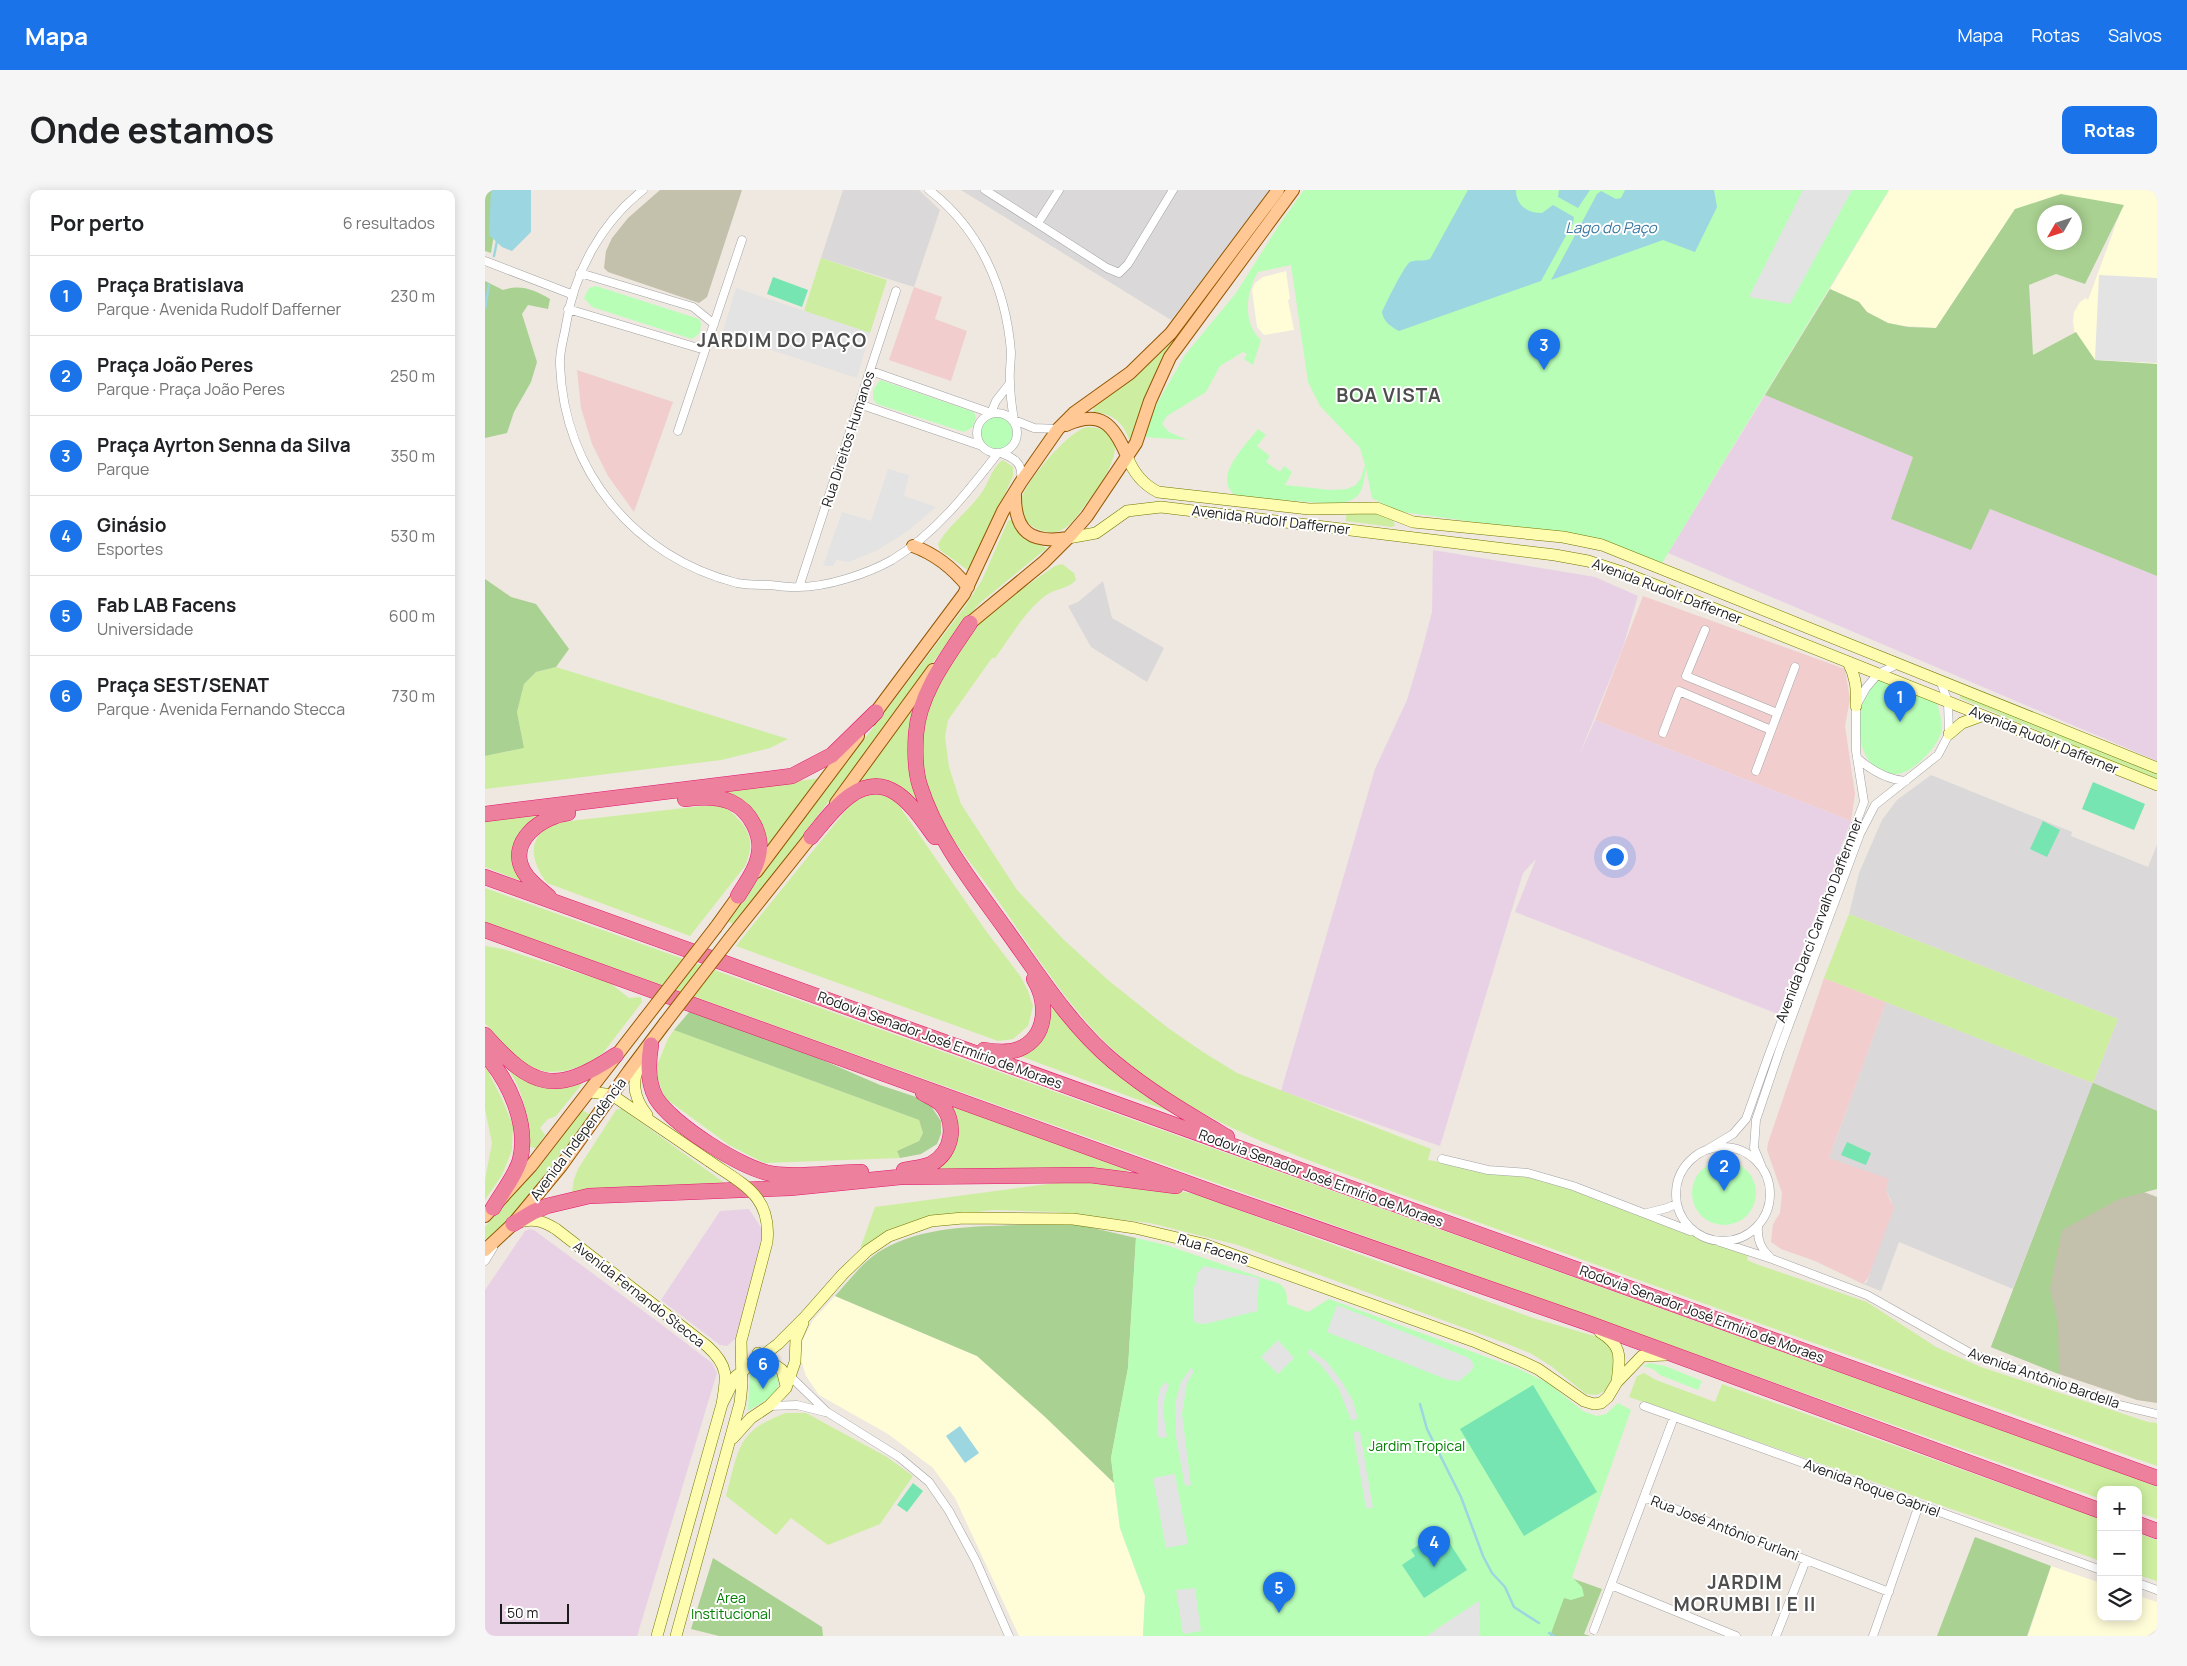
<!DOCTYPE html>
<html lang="pt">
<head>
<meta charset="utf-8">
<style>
	:root { --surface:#fff; --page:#f6f6f6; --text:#202124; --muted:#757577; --line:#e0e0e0; --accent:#1a73e8 }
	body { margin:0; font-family:Manrope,sans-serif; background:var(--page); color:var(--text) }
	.controls { position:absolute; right:15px; bottom:15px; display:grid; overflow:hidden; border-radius:10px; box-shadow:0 2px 12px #0003 }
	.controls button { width:45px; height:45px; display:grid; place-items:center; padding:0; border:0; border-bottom:1px solid var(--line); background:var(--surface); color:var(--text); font:25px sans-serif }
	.compass { position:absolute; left:1552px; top:15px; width:45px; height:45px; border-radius:50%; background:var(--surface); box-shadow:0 2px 12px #0003; rotate:231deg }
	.scale { position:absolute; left:15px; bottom:12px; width:69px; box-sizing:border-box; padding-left:5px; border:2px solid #1b1b1b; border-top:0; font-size:14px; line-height:18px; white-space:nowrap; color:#1b1b1b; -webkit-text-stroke:4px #fff; paint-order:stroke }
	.you { position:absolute; left:1129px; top:666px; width:18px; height:18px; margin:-12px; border:4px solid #fff; border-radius:50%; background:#1a73e8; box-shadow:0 0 0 8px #1a73e833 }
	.badge { display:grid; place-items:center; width:32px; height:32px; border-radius:50%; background:var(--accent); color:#fff; font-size:16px; font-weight:700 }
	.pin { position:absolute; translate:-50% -41px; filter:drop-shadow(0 1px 2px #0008) }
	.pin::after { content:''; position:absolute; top:26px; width:18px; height:15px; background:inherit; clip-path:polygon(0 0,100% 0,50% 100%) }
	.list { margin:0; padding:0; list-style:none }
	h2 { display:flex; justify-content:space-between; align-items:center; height:65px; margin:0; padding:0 20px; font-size:21px }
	h2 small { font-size:16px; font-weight:400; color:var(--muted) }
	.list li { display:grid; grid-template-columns:32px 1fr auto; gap:15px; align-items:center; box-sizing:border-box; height:80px; padding:0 20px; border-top:1px solid var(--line) }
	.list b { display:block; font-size:19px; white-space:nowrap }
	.list p { margin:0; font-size:16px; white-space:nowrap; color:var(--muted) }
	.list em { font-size:16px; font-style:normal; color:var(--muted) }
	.icon { flex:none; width:28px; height:28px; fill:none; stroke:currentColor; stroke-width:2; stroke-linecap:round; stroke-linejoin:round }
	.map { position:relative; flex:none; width:1672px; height:1446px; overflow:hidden; border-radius:10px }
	header { display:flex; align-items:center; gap:30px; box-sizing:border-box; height:70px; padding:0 25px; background:var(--accent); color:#fff }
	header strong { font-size:24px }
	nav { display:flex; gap:28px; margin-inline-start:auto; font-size:18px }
	.intro { display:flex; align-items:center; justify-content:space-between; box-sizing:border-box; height:120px; padding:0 30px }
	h1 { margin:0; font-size:35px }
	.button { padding:12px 22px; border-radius:10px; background:var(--accent); color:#fff; font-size:18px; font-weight:700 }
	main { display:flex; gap:30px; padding:0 30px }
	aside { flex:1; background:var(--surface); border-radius:10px; box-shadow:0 2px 12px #0003 }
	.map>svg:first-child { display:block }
</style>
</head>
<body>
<header>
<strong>Mapa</strong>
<nav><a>Mapa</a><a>Rotas</a><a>Salvos</a></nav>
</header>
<div class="intro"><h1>Onde estamos</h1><a class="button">Rotas</a></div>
<main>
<aside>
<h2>Por perto<small>6 resultados</small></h2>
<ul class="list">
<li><span class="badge">1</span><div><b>Praça Bratislava</b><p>Parque · Avenida Rudolf Dafferner</p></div><em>230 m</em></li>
<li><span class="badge">2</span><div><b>Praça João Peres</b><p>Parque · Praça João Peres</p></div><em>250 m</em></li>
<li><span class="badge">3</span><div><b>Praça Ayrton Senna da Silva</b><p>Parque</p></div><em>350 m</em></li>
<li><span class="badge">4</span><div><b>Ginásio</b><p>Esportes</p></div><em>530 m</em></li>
<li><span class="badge">5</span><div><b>Fab LAB Facens</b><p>Universidade</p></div><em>600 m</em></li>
<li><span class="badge">6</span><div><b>Praça SEST/SENAT</b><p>Parque · Avenida Fernando Stecca</p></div><em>730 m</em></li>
</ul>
</aside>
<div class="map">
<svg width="1672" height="1446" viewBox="0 0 1672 1446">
	<rect width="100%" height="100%" fill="#eee8e0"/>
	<path fill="#dad8d8" d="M358 0H434L455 20 429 97 336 68Z
		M476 0H786L686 130Z
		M618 391 627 428 679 458 662 492 606 457 583 416 593 412Z
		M1446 585 1587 642 1586 646 1663 677 1672 655V921L1608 893 1528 1099 1414 1052 1396 1101 1378 1094 1382 1092 1407 1012 1401 1001 1344 968 1401 812 1608 893 1633 829 1364 724 1374 683 1397 630 1412 610Z"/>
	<path fill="#f1cdce" d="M429 97 457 107 450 129 482 141 466 191 404 170Z
		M92 180 188 212 149 322 123 286 107 254 96 218Z
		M1158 406 1360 479 1365 509 1360 536 1370 604 1366 631 1110 530Z
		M1339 788 1401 812 1344 968 1404 989 1401 1001 1409 1018 1383 1088 1378 1094 1330 1071 1296 1059 1286 1052 1288 1034 1295 1023 1297 1003 1282 960 1283 953Z"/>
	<path fill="#e8d1e5" d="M1280 205 1428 267 1407 329 1505 319 1672 386V571L1183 363Z
		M948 360 1110 387 1153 406 1138 457 1093 568 1110 530 1366 631 1293 824 1030 722 1051 669 1038 683 955 956 796 901 890 579 922 510 937 460 947 422Z
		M264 1019 277 1039 276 1053 251 1148 242 1156 235 1155 176 1110 235 1021Z
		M45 1039 49 1040 176 1134 227 1173 232 1183 152 1446H0V1100L40 1041Z"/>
	<path fill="#fffcd8" d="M1404 0H1672V174L1610 170 1590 145 1588 132 1589 122 1595 112 1601 108 1603 110 1638 15 1530 19 1451 138 1420 136 1403 133 1382 122 1374 112 1345 99Z
		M801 81 805 109 803 110 809 140 779 145 772 137 767 100 770 93 778 87Z
		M350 1106 492 1166 556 1222 629 1293 635 1338 660 1406 658 1446H534L470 1308 448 1278 403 1244 334 1205 321 1186 316 1170 317 1151 328 1130Z
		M1566 1376 1616 1393V1427H1653V1406L1672 1412V1439L1662 1446H1543Z"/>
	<path fill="#c3c1ab" d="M175 0H257L222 107 214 113 123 82 119 78 121 61 127 48 143 28Z
		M1608 893 1672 921 1659 1002 1672 1007V1213L1652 1210 1574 1184 1506 1157Z"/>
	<path fill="#cdeea0" d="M797 0H804L684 160 662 203 645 252C639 233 628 223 608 222L609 216 642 191Z
		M336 68 402 90 385 143 319 121Z
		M602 237C656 239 618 292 601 314 594 322 588 334 578 339 573 342 569 343 564 342 548 341 531 327 536 309 543 290 583 241 602 237Z
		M518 270 528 277V286L487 377 484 381 455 360 453 354C465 333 486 320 499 299 505 289 508 276 518 270Z
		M879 322H888L907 329 910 335 907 337 861 331V325Z
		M527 329 540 349 562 358 496 412 479 431 251 735 241 731 479 418 497 390 523 331Z
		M577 374 589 383 591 390C582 400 570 398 560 406 540 421 525 448 510 468H507L463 530 460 547 464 577 476 614 532 700 578 749 623 790 683 838 718 862 752 883 946 959 943 970 1042 987 1089 999 1263 1065 1262 1070 1271 1074 1382 1112 1451 1157 1496 1177 1663 1232 1672 1233V1276L906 1001C799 961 682 924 604 835 569 795 540 749 509 705 486 671 454 637 441 597 432 571 437 528 448 503 454 489 465 476 473 464 479 454 485 442 493 434 517 412 544 394 570 376Z
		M71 477 303 549 285 558 236 570 0 599V566L39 558 32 522 39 494 51 482Z
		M1476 503 1672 581V590L1475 508Z
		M432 512 440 623 420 605 369 600Z
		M337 588 280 667 274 634 212 603Z
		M388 603 407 607 415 617 501 741 536 787 543 801 548 816 543 836 528 849 513 851 251 756 365 615 377 604Z
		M238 615C260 634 273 646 260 676L205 746 62 693C46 671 41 650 67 633L217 616Z
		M72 620 37 646 41 693 0 677V629Z
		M0 698 1672 1296V1329L1653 1322V1300H1616V1309L0 732Z
		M1364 724 1633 829 1608 893 1339 788Z
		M0 756 18 759 125 793 144 808 156 807 157 812 118 863 100 875 80 881 62 882 52 879 29 868 0 833Z
		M559 797 697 926 527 863 542 860Z
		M189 840 434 930 438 943 434 951 412 961 415 968 279 973 244 955 180 908 173 890 172 875 183 849Z
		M0 875 17 909 28 935 27 960 17 985 0 1010V990L7 953 0 919Z
		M24 877 40 886 101 889 71 926 63 929 55 938 60 945 51 958 45 957C44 929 39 902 23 879Z
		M468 916 643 980 642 982 438 985 455 974Z
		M134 919H137L241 994 141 997 87 1002 89 989 93 979 131 920Z
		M97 920 106 925 28 1025 0 1052V1037L51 980Z
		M600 989 666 996 710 1004 1048 1128 1116 1148 1127 1159 1129 1180 1126 1190 1121 1200 1112 1205 1101 1204 1066 1176 1045 1163 1020 1153 753 1055 665 1033 570 1022 508 1020 444 1028 402 1042 375 1059 390 1017Z
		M1159 1183 1171 1190 1230 1212 1237 1194 1616 1329V1371L1144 1207 1152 1186Z
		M301 1223H321L402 1267 428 1286 395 1334 343 1355 306 1328 291 1345 241 1306C254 1260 251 1241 301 1223Z
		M1653 1343 1672 1350V1391L1653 1385Z"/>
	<path fill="#a9d191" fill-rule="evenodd" d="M0 0H16L6 63 0 61Z
		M1576 4 1639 15 1600 94 1571 84 1544 95 1548 165 1591 142 1610 170 1672 174V386L1505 319 1486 360 1406 329 1428 267 1280 205 1345 99 1374 112 1382 122 1403 133 1423 137 1451 138 1530 19ZM1560 22H1590V52H1560Z
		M0 91 18 100C35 94 50 100 65 109L63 119 43 115 37 124 52 172 46 192 29 222 22 243 0 248Z
		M0 389 26 407 51 414 84 459 71 477 51 482 39 494 32 522 39 558 0 566Z
		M205 821 326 865 395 895 431 907 446 916 456 931V944L452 954 436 964 415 968 412 961 434 951 438 943 434 930 189 840Z
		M1608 893 1672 921V999L1634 1009 1577 1040 1565 1099 1573 1132 1574 1184 1506 1157Z
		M536 1035H595L651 1048 643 1178 626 1268 629 1293 559 1226 492 1166 350 1106C364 1091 379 1070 397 1060 439 1036 488 1037 536 1035Z
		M1490 1347 1566 1376 1542 1446H1452Z
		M228 1368 337 1437 338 1446H234L206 1439Z
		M1086 1388 1117 1399 1099 1444 1105 1446H1064Z"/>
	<path fill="#b8feb7" d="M819 0H1404L1177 373 1089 346 911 321 887 308 881 278C877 302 877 310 851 314L753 307C724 290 760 256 773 239L781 245 772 256 785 266 781 272 795 282 799 276 807 282 800 295 845 300 862 299 871 295 876 288 880 275 875 258 835 216 823 192 806 75 773 82C761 102 757 133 776 150L768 175 759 169 762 164 758 162 735 176 721 202 682 226 677 234 684 242 702 250 660 247 670 217 700 165 751 103 794 35Z
		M111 96 214 129 216 133 215 143 207 149 107 117 99 108 104 98Z
		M395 190 489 222 491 228 488 237 479 242 392 214 388 209V200Z
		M496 243a16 16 0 1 1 32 0a16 16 0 1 1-32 0Z
		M1394 489 1452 512C1454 521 1457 530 1457 539 1455 555 1427 585 1410 584 1373 583 1368 533 1380 507 1383 501 1389 495 1394 489Z
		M1207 1003a32 32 0 1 1 64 0a32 32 0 1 1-64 0Z
		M651 1048 681 1055 795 1094C802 1100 802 1105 802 1114L823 1122 844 1109 1034 1179 1063 1193 1098 1221 1111 1226 1121 1224 1133 1213 1146 1220 1087 1387 1097 1397 1099 1406 1086 1410 1079 1408 1065 1446H658L660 1406 635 1338 626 1268 643 1178Z
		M1165 1173 1180 1176 1217 1191 1213 1200 1175 1185 1168 1179 1158 1176Z
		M282 1179 293 1186C298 1206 276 1212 263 1221L265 1182 269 1180Z"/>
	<path fill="#76e5b1" d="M288 87 323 100 317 117 282 104Z
		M1608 592 1660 614 1649 640 1597 619Z
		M1558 631 1575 640 1562 667 1545 659Z
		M1362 952 1386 963 1381 975 1356 965Z
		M1048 1195 1112 1302 1039 1346 975 1239Z
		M428 1293 438 1301 422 1322 412 1315Z
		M960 1346 982 1380 939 1408 917 1375 930 1366 926 1360 940 1351 944 1356Z"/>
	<path fill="#e3e3e3" d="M1318 0H1367L1305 114 1264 107Z
		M1614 85 1672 88V173L1610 170Z
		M251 98 385 143 372 188 237 144Z
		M403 279 424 285 419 306 451 317 423 341 391 361 364 372 351 370 348 376H338L357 322 386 331Z
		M719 1076 774 1088 772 1121 720 1134 711 1133 708 1129V1097L711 1095 712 1083Z
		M852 1115 984 1168 989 1175 987 1180 974 1191 963 1190 842 1142Z
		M793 1150 809 1168 793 1184 776 1167Z
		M825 1159 842 1172 857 1192 868 1211 873 1229 866 1230 853 1197 835 1174 822 1163Z
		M706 1178 709 1181 702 1193 697 1224 706 1295 700 1296 691 1247 690 1213 696 1192Z
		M681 1192 684 1195 680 1206 678 1220 682 1247 676 1248 673 1246 672 1214 675 1198Z
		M872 1241 875 1242 888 1318H881L868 1243Z
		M690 1284 703 1354 681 1358 668 1288Z
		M710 1398 716 1441 698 1444 691 1400Z
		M994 1411 995 1446H942L953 1438Z"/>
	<path fill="#9cd6e0" d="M6 0H46V42L27 61 17 57 4 45Z
		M983 0H1031C1031 15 1042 23 1057 23L1068 15 1089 27 1088 33 1056 91 914 141C906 137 898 131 897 122 901 113 919 76 925 72 931 69 938 72 945 69Z
		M1074 0H1105L1093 18 1073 7Z
		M1140 0H1229L1232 17 1210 62 1178 50 1066 90 1112 4 1116 1 1131 9 1136 8Z
		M475 1236 494 1263 480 1273 461 1246Z"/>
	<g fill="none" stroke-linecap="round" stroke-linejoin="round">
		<path stroke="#9cd6e0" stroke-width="2.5" d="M9 66 12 51
			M0 119 4 95
			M935 1214 942 1239 976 1307 998 1366 1007 1383 1020 1397 1029 1417 1054 1433
			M1064 1443 1069 1446"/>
		<defs>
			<path id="street" d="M158 0C116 33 89 83 81 135 79 148 74 162 75 175 79 282 150 367 252 393 262 395 274 395 285 395 294 396 304 398 313 397 342 397 382 384 407 370 450 344 482 303 513 263
				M444 0C495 39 521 99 526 162 526 172 524 182 525 192 525 205 527 218 529 230L549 238 573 239
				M500 0 622 78 634 83 643 74 688 0
				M553 33 574 0
				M0 71 86 104
				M95 83 208 117 229 134
				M83 119 220 160
				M386 181 506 223 511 211 525 193
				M374 214 497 256
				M492 243a20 20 0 1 1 40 0a20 20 0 1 1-40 0Z
				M193 241 257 50
				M516 263C529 268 538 273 536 289
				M314 397 411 101
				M1220 440 1201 486 1292 523
				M1178 543 1194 501 1286 540
				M1372 568C1386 580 1402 590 1421 591
				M1271 581 1310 477
				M1191 1004a47 47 0 1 1 94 0a47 47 0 1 1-94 0Z
				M1223 959 1248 944 1261 929 1283 867 1379 612 1371 561V516L1381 498 1393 484 1413 474
				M957 969 1003 980 1043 983 1088 996 1205 1041
				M1276 975 1269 958 1271 930 1295 859 1375 644 1390 615 1453 565 1464 544 1463 512 1455 490
				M1162 1023 1182 1018 1191 1014
				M1273 1037C1272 1049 1275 1058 1284 1066
				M1235 1052 1287 1069 1382 1105 1485 1163 1634 1215 1672 1224
				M0 1071 8 1058
				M306 1187 342 1222 414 1267 444 1292 464 1321 491 1371 524 1446
				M284 1216 312 1215 340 1222
				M1159 1216 1616 1380
				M1159 1307 1404 1402
				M1653 1393 1672 1400
				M1126 1395 1251 1446
				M1109 1440 1189 1227
				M1291 1446 1321 1370
				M1388 1446 1434 1315"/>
			<path id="secondary" d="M642 266C648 282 659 295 673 302L824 319 892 318 928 332 1078 347 1117 355 1672 578
				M583 348 611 343 642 321 676 317 1070 365 1103 371 1140 383 1672 595
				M1363 472C1371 487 1372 499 1371 516
				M1464 544 1477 533 1496 526
				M158 869C145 889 148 907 162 925
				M102 904 106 902 127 905 224 971
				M34 1032C49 1028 58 1031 71 1039L222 1156C244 1176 242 1187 237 1214L172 1446
				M1115 1142C1138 1156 1135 1167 1132 1192
				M273 1163 297 1180 301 1196
				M237 1214 251 1186 293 1154 320 1127 358 1084 382 1061 404 1046 446 1031 478 1028 588 1029 650 1038 718 1054 988 1151 1036 1171 1053 1179 1099 1211 1109 1214 1116 1213 1123 1207 1132 1192 1157 1166 1181 1165
				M248 1248 266 1228 284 1216 301 1198 310 1172 311 1149 318 1133
				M191 1446 255 1213 257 1194 256 1151 282 1052"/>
			<path id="primary" d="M581 235C616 219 629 235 642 266
				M530 303C529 342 546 354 583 348
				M428 356C450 364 468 378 483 397
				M479 441 485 433 559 372 583 348 602 326 651 253 665 211 685 167 808 0
				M385 530 479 404 518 321 536 292 573 239 589 223 645 183 686 143 793 0
				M351 613 448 480
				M271 682 373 546
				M231 737 259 698
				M246 747 332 639
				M0 1026 46 976 159 830
				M0 1060 28 1034 76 976 144 881 180 833"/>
			<path id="highway" d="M485 433C463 466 434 503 431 544 430 560 430 581 435 596 452 650 490 696 522 741 555 787 586 836 629 872 665 902 703 924 742 947
				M200 609C215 607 232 606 246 612 266 621 279 647 273 668 270 682 260 694 253 706
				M0 624 307 586 347 565 391 522
				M326 647C338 633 351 615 366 605 405 578 430 620 450 647
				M0 687 1672 1288
				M64 707C55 699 45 692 39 682 21 652 57 626 83 623
				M0 740 741 1007 1100 1132 1616 1321
				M0 845C47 898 70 906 131 865
				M166 855C163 873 162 892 171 908 187 934 257 979 288 984 316 988 347 982 376 982
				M499 860C510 862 524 863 534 859 563 847 563 812 549 789
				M0 864C24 891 44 934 35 970 31 985 16 1004 8 1018
				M419 980C428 978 437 978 446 974 469 962 472 931 455 913 450 909 443 906 438 903
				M28 1034 48 1022 62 1016 104 1006 305 998 415 987 605 985 691 996
				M1653 1334 1672 1341"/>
		</defs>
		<use href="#street" stroke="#a2a2a2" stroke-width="9"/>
		<use href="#secondary" stroke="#727500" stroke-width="12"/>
		<use href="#primary" stroke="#935600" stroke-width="14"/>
		<use href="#highway" stroke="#e4156d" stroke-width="16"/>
		<use href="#street" stroke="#fff" stroke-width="8"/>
		<use href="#secondary" stroke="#fefcae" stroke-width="11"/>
		<use href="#primary" stroke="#ffc894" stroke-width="12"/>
		<use href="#highway" stroke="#ed809d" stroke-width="15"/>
		<defs>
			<path id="secondary-bridge" d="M224 971C257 994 287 1005 282 1052"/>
			<path id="primary-bridge" d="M159 830 231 737
				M180 833 246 747"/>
		</defs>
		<use href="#secondary-bridge" stroke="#727500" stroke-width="12" stroke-linecap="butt"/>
		<use href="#primary-bridge" stroke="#935600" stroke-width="14" stroke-linecap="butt"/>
		<use href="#secondary-bridge" stroke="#fefcae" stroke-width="11"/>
		<use href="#primary-bridge" stroke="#ffc894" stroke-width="12"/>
	</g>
	<g text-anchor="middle" stroke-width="4" stroke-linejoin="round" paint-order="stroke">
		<g font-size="14" fill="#1b1b1b" stroke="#fff">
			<text transform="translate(363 249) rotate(-72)" y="5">Rua Direitos Humanos</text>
			<text transform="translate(786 330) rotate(7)" y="5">Avenida Rudolf Dafferner</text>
			<text transform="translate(1182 401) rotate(21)" y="5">Avenida Rudolf Dafferner</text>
			<text transform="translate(1559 550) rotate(22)" y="5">Avenida Rudolf Dafferner</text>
			<text transform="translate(1334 730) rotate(-69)" y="5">Avenida Darci Carvalho Daffernner</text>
			<text transform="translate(455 850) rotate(20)" y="5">Rodovia Senador José Ermírio de Moraes</text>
			<text transform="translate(93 949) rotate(-53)" y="5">Avenida Independência</text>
			<text transform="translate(836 988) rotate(20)" y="5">Rodovia Senador José Ermírio de Moraes</text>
			<text transform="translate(728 1059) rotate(17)" y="5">Rua Facens</text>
			<text transform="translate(154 1104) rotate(38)" y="5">Avenida Fernando Stecca</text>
			<text transform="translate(1217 1124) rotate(20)" y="5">Rodovia Senador José Ermírio de Moraes</text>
			<text transform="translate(1559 1188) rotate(19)" y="5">Avenida Antônio Bardella</text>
			<text transform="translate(1387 1298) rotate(20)" y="5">Avenida Roque Gabriel</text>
			<text transform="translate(1240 1338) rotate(21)" y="5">Rua José Antônio Furlani</text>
		</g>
		<g font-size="14" fill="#038003" stroke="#fff">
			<text x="932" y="1261">Jardim Tropical</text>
			<text x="246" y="1413">Área<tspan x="246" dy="16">Institucional</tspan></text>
		</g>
		<g font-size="15" font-style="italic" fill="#3c78a2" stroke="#fff">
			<text x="1126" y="43">Lago do Paço</text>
		</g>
		<g font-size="19" font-weight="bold" letter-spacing="1" fill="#4e4e4e" stroke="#fff">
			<text x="297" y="157">JARDIM DO PAÇO</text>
			<text x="904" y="212">BOA VISTA</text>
			<text x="1260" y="1399">JARDIM<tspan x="1260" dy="22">MORUMBI I E II</tspan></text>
		</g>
	</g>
</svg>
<div class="controls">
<button>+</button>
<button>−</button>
<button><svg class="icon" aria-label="layers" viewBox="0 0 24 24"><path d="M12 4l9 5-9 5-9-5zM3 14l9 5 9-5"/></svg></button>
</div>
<svg class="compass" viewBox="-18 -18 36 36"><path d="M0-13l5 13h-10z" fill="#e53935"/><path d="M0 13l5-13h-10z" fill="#757577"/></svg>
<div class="scale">50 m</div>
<div class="you"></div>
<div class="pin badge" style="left:1415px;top:532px">1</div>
<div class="pin badge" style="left:1239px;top:1001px">2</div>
<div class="pin badge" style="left:1059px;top:180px">3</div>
<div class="pin badge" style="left:949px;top:1377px">4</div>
<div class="pin badge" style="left:794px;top:1423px">5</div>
<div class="pin badge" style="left:278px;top:1199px">6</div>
</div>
</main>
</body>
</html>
